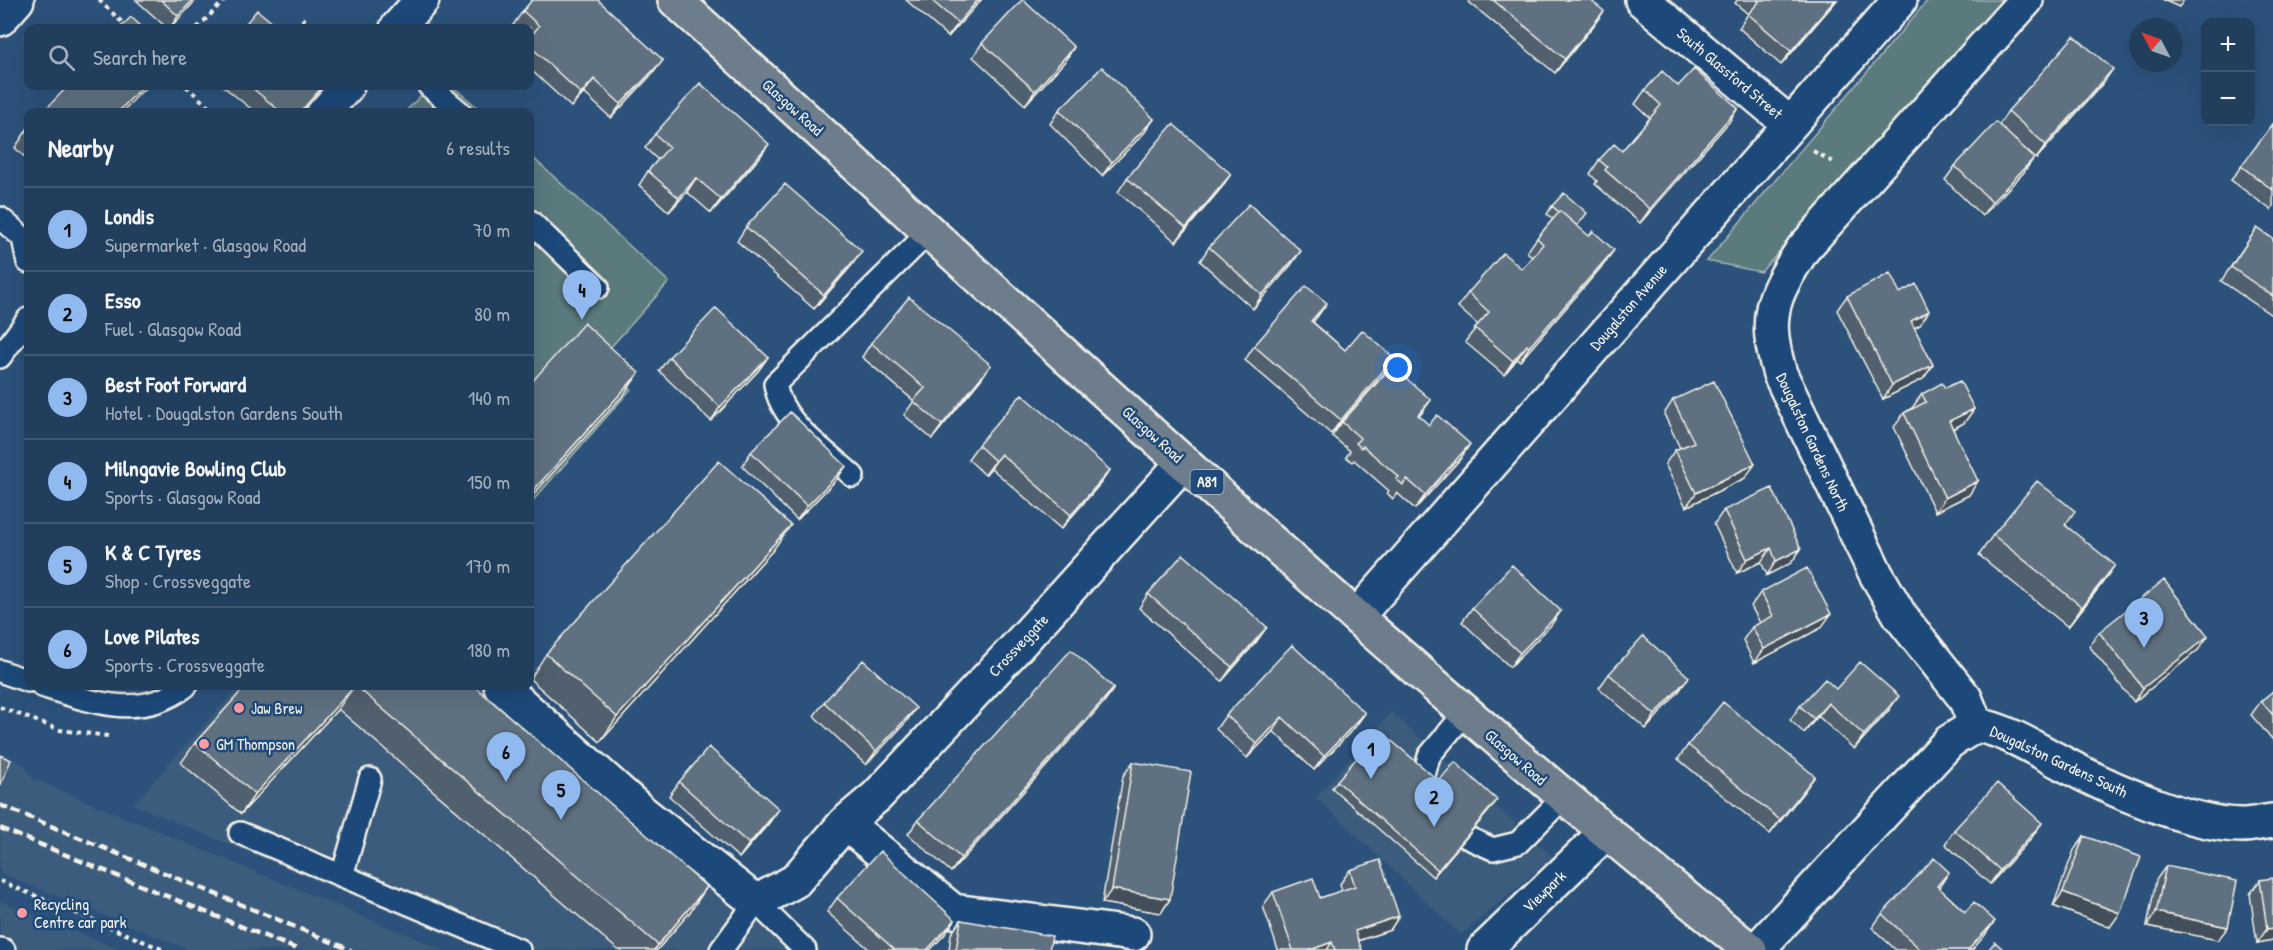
<!DOCTYPE html>
<html lang="en">
<head>
<meta charset="utf-8">
<style>
	:root { --surface:#213e5c; --page:#294562; --text:#f1f3f6; --muted:#a2aebb; --line:#3e5772; --accent:#90b9f0 }
	body { margin:0; font-family:"Patrick Hand",sans-serif; background:var(--page); color:var(--text) }
	.controls { position:absolute; right:18px; top:18px; display:grid; overflow:hidden; border-radius:12px; box-shadow:0 6px 24px #0002 }
	.controls button { width:54px; height:54px; display:grid; place-items:center; padding:0; border:0; border-bottom:2px solid var(--line); background:var(--surface); color:var(--text); font:30px sans-serif }
	.compass { position:absolute; left:2129px; top:18px; width:54px; height:54px; border-radius:50%; background:var(--surface); box-shadow:0 6px 24px #0002; rotate:311deg }
	.you { position:absolute; left:1398px; top:368px; width:21px; height:21px; margin:-15px; border:4px solid #fff; border-radius:50%; background:#1a73e8; box-shadow:0 0 0 9px #1a73e833 }
	.badge { display:grid; place-items:center; width:39px; height:39px; border-radius:50%; background:var(--accent); color:#111; font-size:20px; font-weight:700 }
	.pin { position:absolute; translate:-50% -50px; filter:drop-shadow(0 2px 3px #0008) }
	.pin::after { content:''; position:absolute; top:32px; width:21px; height:18px; background:inherit; clip-path:polygon(0 0,100% 0,50% 100%) }
	.list { margin:0; padding:0; list-style:none }
	h2 { display:flex; justify-content:space-between; align-items:center; height:78px; margin:0; padding:0 24px; font-size:26px }
	h2 small { font-size:20px; font-weight:400; color:var(--muted) }
	.list li { display:grid; grid-template-columns:39px 1fr auto; gap:18px; align-items:center; box-sizing:border-box; height:84px; padding:0 24px; border-top:2px solid var(--line) }
	.list b { display:block; font-size:22px; white-space:nowrap }
	.list p { margin:0; font-size:20px; white-space:nowrap; color:var(--muted) }
	.list em { font-size:20px; font-style:normal; color:var(--muted) }
	.icon { flex:none; width:33px; height:33px; fill:none; stroke:currentColor; stroke-width:2; stroke-linecap:round; stroke-linejoin:round }
	.map { position:relative; flex:none; width:2273px; height:950px; overflow:hidden }
	.search { position:absolute; background:var(--surface); box-shadow:0 6px 24px #0002; left:24px; top:24px; width:510px; height:66px; display:flex; align-items:center; gap:15px; box-sizing:border-box; padding:0 21px; border-radius:12px; color:var(--muted); font-size:22px }
	.panel { position:absolute; background:var(--surface); box-shadow:0 6px 24px #0002; left:24px; top:108px; width:510px; height:582px; border-radius:12px }
	.map>svg:first-child { display:block }
</style>
</head>
<body>
<div class="map">
<svg width="2273" height="950" viewBox="0 0 2273 950">
	<rect width="100%" height="100%" fill="#2c527b"/>
	<filter id="ink" filterUnits="userSpaceOnUse"><feTurbulence type="fractalNoise" baseFrequency=".0167" numOctaves="2"/><feDisplacementMap in="SourceGraphic" scale="12" xChannelSelector="R" yChannelSelector="G"/><feConvolveMatrix kernelMatrix="1 2 1 2 8 2 1 2 1" color-interpolation-filters="sRGB"/></filter>
	<g filter="url(#ink)">
		<path fill="#3b5b7c" d="M239 686H477L796 950H482L133 804Z
			M1391 712 1553 857 1461 935 1316 797Z
			M0 753 25 765 33 779 443 950H189L0 873Z
			M0 901 120 950H0Z"/>
		<path fill="#5a7a7e" stroke="#a7b6b3" stroke-width="1.5" d="M1928 0H2005L1761 272 1707 261Z
			M430 86H452L483 112H405Z
			M530 155 669 282 601 358 631 389 530 504Z"/>
		<g fill="none" stroke-linecap="round" stroke-linejoin="round">
			<defs>
				<path id="service" d="M429 86 460 112
					M0 218 28 242
					M530 221 598 287
					M23 238 28 262
					M0 357 28 319
					M853 476C825 450 781 423 775 384L930 231
					M0 671 28 681
					M42 686C91 702 141 721 186 686
					M1423 779 1429 756 1465 713
					M240 833 519 950
					M1466 837 1493 849 1518 843 1563 798
					M342 876 370 779
					M0 949 4 950
					M721 950 756 902 805 950"/>
				<path id="minor" d="M1642 0 1790 124
					M397 28 422 0
					M323 112 347 86
					M1357 616 1900 0
					M501 686 643 813 756 902 795 881 845 823 877 796 1012 652 1184 462
					M1976 725 1965 698 1901 617 1876 574 1780 374C1763 316 1771 298 1803 249L2026 0
					M845 823 953 911 1133 934
					M1484 950 1605 833
					M1757 950 1949 742 1976 725C2007 730 2035 749 2064 764 2108 788 2191 825 2241 825 2252 825 2263 822 2273 821"/>
				<path id="secondary" d="M0 19 17 0"/>
				<path id="primary" d="M675 0C1029 321 1378 650 1750 950"/>
			</defs>
			<use href="#service" stroke="#f4f1e8" stroke-width="26"/>
			<use href="#minor" stroke="#f4f1e8" stroke-width="38"/>
			<use href="#secondary" stroke="#f4f1e8" stroke-width="38"/>
			<use href="#primary" stroke="#f4f1e8" stroke-width="38"/>
			<path stroke="#f4f1e8" stroke-width="4" stroke-dasharray="4.5 4.5" stroke-linecap="butt" d="M99 0 128 28
				M197 28 225 0
				M296 28 305 18
				M186 86 214 112
				M1813 151 1833 162
				M0 707 60 730 108 736
				M0 881 164 950"/>
			<use href="#service" stroke="#1f4a7a" stroke-width="21"/>
			<use href="#minor" stroke="#1f4a7a" stroke-width="33"/>
			<use href="#secondary" stroke="#1f4a7a" stroke-width="33"/>
			<use href="#primary" stroke="#6d7d8c" stroke-width="33"/>
			<path stroke="#f4f1e8" stroke-width="4.5" stroke-dasharray="9 4.5" stroke-linecap="butt" d="M0 805 351 950
				M0 828 299 950"/>
		</g>
		<path fill="#51616e" stroke="#f4f1e8" stroke-width="1.5" d="M136 0H196L170 28H167Z
			M906 0H981L948 37Z
			M1470 0H1590L1594 25 1555 73 1469 2Z
			M1737 0H1837L1781 65 1739 28 1748 14 1735 3Z
			M2163 0H2184L2179 7Z
			M523 11 663 60 653 73 611 118 584 93 571 107 530 69V28H517L513 25Z
			M982 43 1074 47 1065 61 1025 105 973 57Z
			M2103 83 2036 159 2016 141 2024 172 1982 216 1945 180 1955 166 1999 125 2008 111Z
			M223 86H325L302 112H255Z
			M1678 86 1729 122 1640 223 1595 184 1597 181 1590 174 1599 160 1622 151 1650 118 1635 104 1645 90Z
			M1059 110 1154 119 1144 133 1102 176 1050 124Z
			M2273 124V207L2271 210 2231 180Z
			M28 128V160L15 148Z
			M655 134 760 157 711 213 687 192 669 212 639 185 648 171 658 160 645 148Z
			M1127 178 1222 187 1176 242 1118 192Z
			M1552 206 1577 226 1604 264 1520 361 1517 359 1504 375 1465 342 1478 325 1458 307 1468 293 1522 269 1532 257 1527 252 1537 238 1553 219 1547 214Z
			M746 227 852 265 814 309 737 241Z
			M2257 228 2273 239V316L2221 281Z
			M1209 247 1291 265 1253 309 1200 261Z
			M1900 293 1920 325 1914 328 1933 365 1923 379 1883 399 1837 310 1847 296Z
			M1327 303 1313 322 1345 350 1385 372 1331 434 1245 360 1254 346Z
			M871 343 981 379 932 439 904 415 914 401 862 357Z
			M669 357H768L758 371 711 421 659 371Z
			M1945 388 1974 409 1964 423 1953 429 1969 495 1935 512 1894 427 1904 413 1912 408 1922 394Z
			M1673 400 1745 478 1686 507 1665 464 1675 450 1680 448 1664 414Z
			M1419 416 1461 458 1415 509 1397 493 1393 499 1387 493 1389 491 1354 460 1352 462 1346 457 1350 451 1332 436 1342 422Z
			M978 445 1110 470 1100 484 1061 529 991 468 985 475 968 459Z
			M751 452 846 466 836 480 797 520 742 466Z
			M1724 510 1801 549 1791 563 1767 575 1761 562 1737 573 1714 524Z
			M2066 525 2101 585 2068 627 1979 555 1993 535Z
			M773 550 600 742 530 679 546 654Z
			M1761 592 1821 628 1754 663 1743 640 1752 627 1760 623 1751 606Z
			M1148 594 1257 641 1222 681 1139 608Z
			M1472 608 1551 625 1510 667 1462 622Z
			M2099 632 2198 650 2134 702 2089 646Z
			M1609 674 1689 677 1679 691 1646 729 1599 688Z
			M246 686H474L690 912 657 950H618L338 709 241 814 181 763 195 743Z
			M1114 688 1104 702 951 872 908 834 918 820Z
			M1836 689 1889 710 1854 749 1818 716 1804 733 1790 720 1800 706Z
			M2273 691V740L2251 715 2261 701Z
			M824 702 906 722 866 765 814 716Z
			M1365 713 1355 727 1314 770 1273 731 1247 758 1216 729 1226 715Z
			M1688 745 1805 790 1770 834 1678 759Z
			M1133 762 1170 899 1161 913 1102 903 1123 776Z
			M1337 781H1439L1492 807 1433 877 1332 788Z
			M679 782 779 809 769 823 739 858 669 796Z
			M1954 830 2032 837 1990 884 1945 844Z
			M2084 836 2110 927 2053 906 2074 850Z
			M2166 866 2218 940 2147 926 2156 880Z
			M1350 870 1399 916 1390 930 1358 941 1362 950H1278L1263 906 1273 892 1320 898 1342 891 1340 884Z
			M2260 880 2273 940 2257 943 2250 894Z
			M1938 887 1965 912 1985 935 1972 950H1896L1872 928 1882 914Z
			M837 898 955 920 945 934 930 950H870L827 912Z
			M961 920 1049 950H949L951 934Z"/>
		<path fill="#424f5a" stroke="#f4f1e8" stroke-width="1.5" d="M193 0H196L170 28 178 16Z
			M978 0H981L948 37 958 23Z
			M1835 0H1837L1781 65 1791 51Z
			M1604 11 1594 25 1555 73 1565 59Z
			M1074 47 1065 61 1025 105 1035 91Z
			M663 60 653 73 611 118 621 104Z
			M2113 69 2103 83 2036 159 2046 145Z
			M594 79 584 93 571 107 581 94Z
			M143 86H147L122 112H118Z
			M323 86H325L302 112H300Z
			M1738 108 1729 122 1640 223 1650 209Z
			M1154 119 1144 133 1102 176 1112 162Z
			M769 144 760 157 711 213 721 199Z
			M2034 158 2024 172 1982 216 1992 202Z
			M1231 174 1222 187 1176 242 1186 228Z
			M696 178 687 192 669 212 679 198Z
			M1614 250 1604 264 1520 361 1529 347Z
			M862 251 852 265 814 309 824 295Z
			M1301 251 1291 265 1253 309 1262 295Z
			M1327 303 1317 317 1302 335 1311 321Z
			M1929 311 1920 325 1901 335 1911 321Z
			M1527 345 1517 359 1504 375 1513 361Z
			M768 357 758 371 711 421 720 407Z
			M1394 358 1385 372 1331 434 1341 420Z
			M991 365 981 379 932 439 942 425Z
			M1933 365 1923 379 1883 399 1892 385Z
			M639 373 625 393 530 498V494Z
			M1431 400 1421 414 1408 429 1418 415Z
			M1974 409 1964 423 1939 435 1949 421Z
			M1470 444 1461 458 1415 509 1425 495Z
			M1001 454 991 468 985 475 995 461Z
			M1755 464 1745 478 1686 507 1696 493Z
			M846 466 836 480 797 520 807 506Z
			M1110 470 1100 484 1061 529 1071 515Z
			M1978 481 1969 495 1935 512 1945 498Z
			M791 525 773 550 600 742 617 717Z
			M1771 548 1761 562 1737 573 1747 559Z
			M1801 549 1791 563 1767 575 1776 561Z
			M2115 565 2101 585 2068 627 2082 607Z
			M1561 611 1551 625 1510 667 1520 653Z
			M1831 614 1821 628 1754 663 1764 649Z
			M1267 627 1257 641 1222 681 1232 667Z
			M2208 636 2198 650 2134 702 2143 688Z
			M1689 677 1679 691 1646 729 1655 715Z
			M1114 688 1104 702 951 872 961 858Z
			M352 689 338 709 241 814 255 794Z
			M1899 696 1889 710 1854 749 1864 735Z
			M1828 703 1818 716 1804 733 1814 719Z
			M916 708 906 722 866 765 876 751Z
			M1365 713 1355 727 1314 770 1324 756Z
			M1282 717 1273 731 1247 758 1257 744Z
			M1815 776 1805 790 1770 834 1780 820Z
			M1497 800 1492 807 1433 877 1438 870Z
			M779 809 769 823 739 858 749 844Z
			M2042 823 2032 837 1990 884 2000 870Z
			M1949 872 1940 886 1927 900 1937 886Z
			M707 887 690 912 657 950H654Z
			M1112 889 1170 899 1161 913 1102 903Z
			M2063 892 2120 913 2110 927 2053 906Z
			M2156 912 2228 927 2218 940 2147 926Z
			M1399 916 1390 930 1345 945 1355 931Z
			M955 920 945 934 930 950H927Z
			M1995 921 1985 935 1972 950H1968Z
			M2273 928V940L2257 943 2267 929Z
			M1332 942 1327 950H1310Z"/>
		<path fill="#5e7180" stroke="#f4f1e8" stroke-width="1.5" d="M161 0H193L178 16Z
			M532 0H598L663 60 621 104 594 79 581 94 530 46V37L539 26 523 11Z
			M931 0H978L958 23Z
			M1022 0H1023L1074 47 1035 91 982 43Z
			M1493 0H1590L1604 11 1565 59Z
			M1757 0H1835L1791 51 1748 14 1759 2Z
			M257 10 279 28H242Z
			M131 17 143 28H120Z
			M2074 36 2113 69 2046 145 2008 111Z
			M1102 67 1154 119 1112 162 1059 110Z
			M1694 69 1738 108 1650 209 1605 170 1607 167 1599 160 1614 144 1622 151 1661 105 1645 90 1662 71 1678 86Z
			M700 83 769 144 721 199 696 178 679 198 648 171 669 147 655 134Z
			M68 86H143L118 112H43Z
			M250 86H323L300 112H281Z
			M1996 122 2034 158 1992 202 1955 166Z
			M1173 124 1231 174 1186 228 1127 178Z
			M2273 124V190L2241 166Z
			M785 184 862 251 824 295 746 227Z
			M1564 193 1587 213 1577 226 1560 211 1559 212 1552 206Z
			M1249 204 1301 251 1262 295 1209 247Z
			M1560 211 1589 236 1593 231 1614 250 1529 347 1527 345 1513 361 1475 328 1489 312 1468 293 1503 253 1522 269 1543 244 1537 238Z
			M2257 228 2273 239V296L2231 267Z
			M1890 273 1900 293 1916 284 1929 311 1911 321 1933 365 1892 385 1847 296Z
			M1306 286 1327 303 1311 321 1345 350 1362 330 1394 358 1341 420 1254 346Z
			M909 297 991 365 942 425 913 401 925 388 871 343Z
			M716 308 768 357 720 407 669 357Z
			M584 323 639 373 530 494V384Z
			M1392 366 1431 400 1418 415 1429 425 1437 415 1470 444 1425 495 1407 479 1403 485 1396 479 1399 477 1378 459 1363 446 1361 448 1356 443 1360 438 1342 422Z
			M1714 381 1755 464 1696 493 1675 450 1694 442 1673 400Z
			M1960 381 1974 409 1949 421 1978 481 1945 498 1904 413 1926 402 1922 394 1942 383 1945 388Z
			M1022 394 1110 470 1071 515 1001 454 995 461 978 445Z
			M790 412 846 466 807 506 751 452Z
			M719 461 791 525 617 717 546 654Z
			M2037 481 2075 511 2065 525 2115 565 2082 607 1993 535Z
			M1772 488 1801 549 1776 561 1771 548 1747 559 1724 510Z
			M1183 554 1267 627 1232 667 1148 594Z
			M1512 565 1561 611 1520 653 1472 608Z
			M1807 568 1831 614 1764 649 1752 627 1773 616 1761 592Z
			M2164 580 2208 636 2143 688 2099 632Z
			M1643 636 1689 677 1655 715 1609 674Z
			M1292 645 1365 713 1324 756 1282 717 1257 744 1226 715Z
			M1071 650 1114 688 961 858 918 820Z
			M863 660 916 708 876 751 824 702Z
			M1860 662 1899 696 1864 735 1828 703 1814 719 1800 706 1825 679 1836 689Z
			M246 686H355L255 794 195 743Z
			M356 686H474L707 887 658 945Z
			M2273 691V715L2261 701Z
			M1723 702 1815 776 1780 820 1688 745Z
			M1380 731 1439 781 1455 762 1497 800 1438 870 1337 781Z
			M709 747 779 809 749 844 679 782Z
			M0 755 11 760 0 786Z
			M1133 762 1191 772 1170 899 1112 889Z
			M1997 783 2042 823 2000 870 1954 830Z
			M2084 836 2141 857 2120 913 2063 892Z
			M880 851 955 920 927 950H895L837 898Z
			M1934 858 1949 872 1937 886 1965 912 1974 902 1995 921 1968 950H1921L1882 914Z
			M1380 860 1399 916 1355 931 1362 950H1335L1332 942 1310 950H1293L1273 892 1313 878 1320 898 1355 886 1350 870Z
			M2166 866 2237 881 2228 927 2156 912Z
			M2273 878V928L2267 929 2260 880Z
			M961 920 1052 936 1049 950H956Z
			M1995 942 2004 950H1988Z"/>
	</g>
	<g fill="#ff9aa2" stroke="#1f4a7a" stroke-width="2">
		<circle cx="239" cy="708" r="6"/>
		<circle cx="204" cy="744" r="6"/>
		<circle cx="22" cy="913" r="6"/>
	</g>
	<g text-anchor="middle" stroke-width="5" stroke-linejoin="round" paint-order="stroke">
		<rect fill="#1f4a7a" stroke="#b4bfc7" stroke-width="1.5" x="1190.5" y="470" width="33" height="24" rx="4.5"/>
		<g font-size="15" font-weight="bold" fill="#f4f1e8">
			<text x="1207" y="487">A81</text>
		</g>
		<g font-size="16" fill="#f4f1e8" stroke="#1f4a7a">
			<text transform="translate(1730 73) rotate(40)" y="6">South Glassford Street</text>
			<text transform="translate(793 107) rotate(42)" y="6">Glasgow Road</text>
			<text transform="translate(1628 307) rotate(-49)" y="6">Dougalston Avenue</text>
			<text transform="translate(1153 434) rotate(42)" y="6">Glasgow Road</text>
			<text transform="translate(1813 442) rotate(65)" y="6">Dougalston Gardens North</text>
			<text transform="translate(1018 645) rotate(-47)" y="6">Crossveggate</text>
			<text transform="translate(1516 757) rotate(41)" y="6">Glasgow Road</text>
			<text transform="translate(2059 761) rotate(25)" y="6">Dougalston Gardens South</text>
			<text transform="translate(1544 891) rotate(-44)" y="6">Viewpark</text>
		</g>
		<g font-size="16" fill="#f4f1e8" stroke="#1f4a7a" text-anchor="start">
			<text x="251" y="714">Jaw Brew</text>
			<text x="216" y="750">GM Thompson</text>
			<text x="34" y="910">Recycling<tspan x="34" dy="18">Centre car park</tspan></text>
		</g>
	</g>
</svg>
<div class="controls">
<button>+</button>
<button>−</button>
</div>
<svg class="compass" viewBox="-18 -18 36 36"><path d="M0-13l5 13h-10z" fill="#e53935"/><path d="M0 13l5-13h-10z" fill="#a2aebb"/></svg>
<div class="you"></div>
<div class="pin badge" style="left:1371px;top:779px">1</div>
<div class="pin badge" style="left:1434px;top:827px">2</div>
<div class="pin badge" style="left:2144px;top:648px">3</div>
<div class="pin badge" style="left:582px;top:320px">4</div>
<div class="pin badge" style="left:561px;top:820px">5</div>
<div class="pin badge" style="left:506px;top:782px">6</div>
<div class="search"><svg class="icon" aria-label="search" viewBox="0 0 24 24"><circle cx="10" cy="10" r="6"/><path d="M15 15l6 6"/></svg>Search here</div>
<section class="panel">
<h2>Nearby<small>6 results</small></h2>
<ul class="list">
<li><span class="badge">1</span><div><b>Londis</b><p>Supermarket · Glasgow Road</p></div><em>70 m</em></li>
<li><span class="badge">2</span><div><b>Esso</b><p>Fuel · Glasgow Road</p></div><em>80 m</em></li>
<li><span class="badge">3</span><div><b>Best Foot Forward</b><p>Hotel · Dougalston Gardens South</p></div><em>140 m</em></li>
<li><span class="badge">4</span><div><b>Milngavie Bowling Club</b><p>Sports · Glasgow Road</p></div><em>150 m</em></li>
<li><span class="badge">5</span><div><b>K &amp; C Tyres</b><p>Shop · Crossveggate</p></div><em>170 m</em></li>
<li><span class="badge">6</span><div><b>Love Pilates</b><p>Sports · Crossveggate</p></div><em>180 m</em></li>
</ul>
</section>
</div>
</body>
</html>
